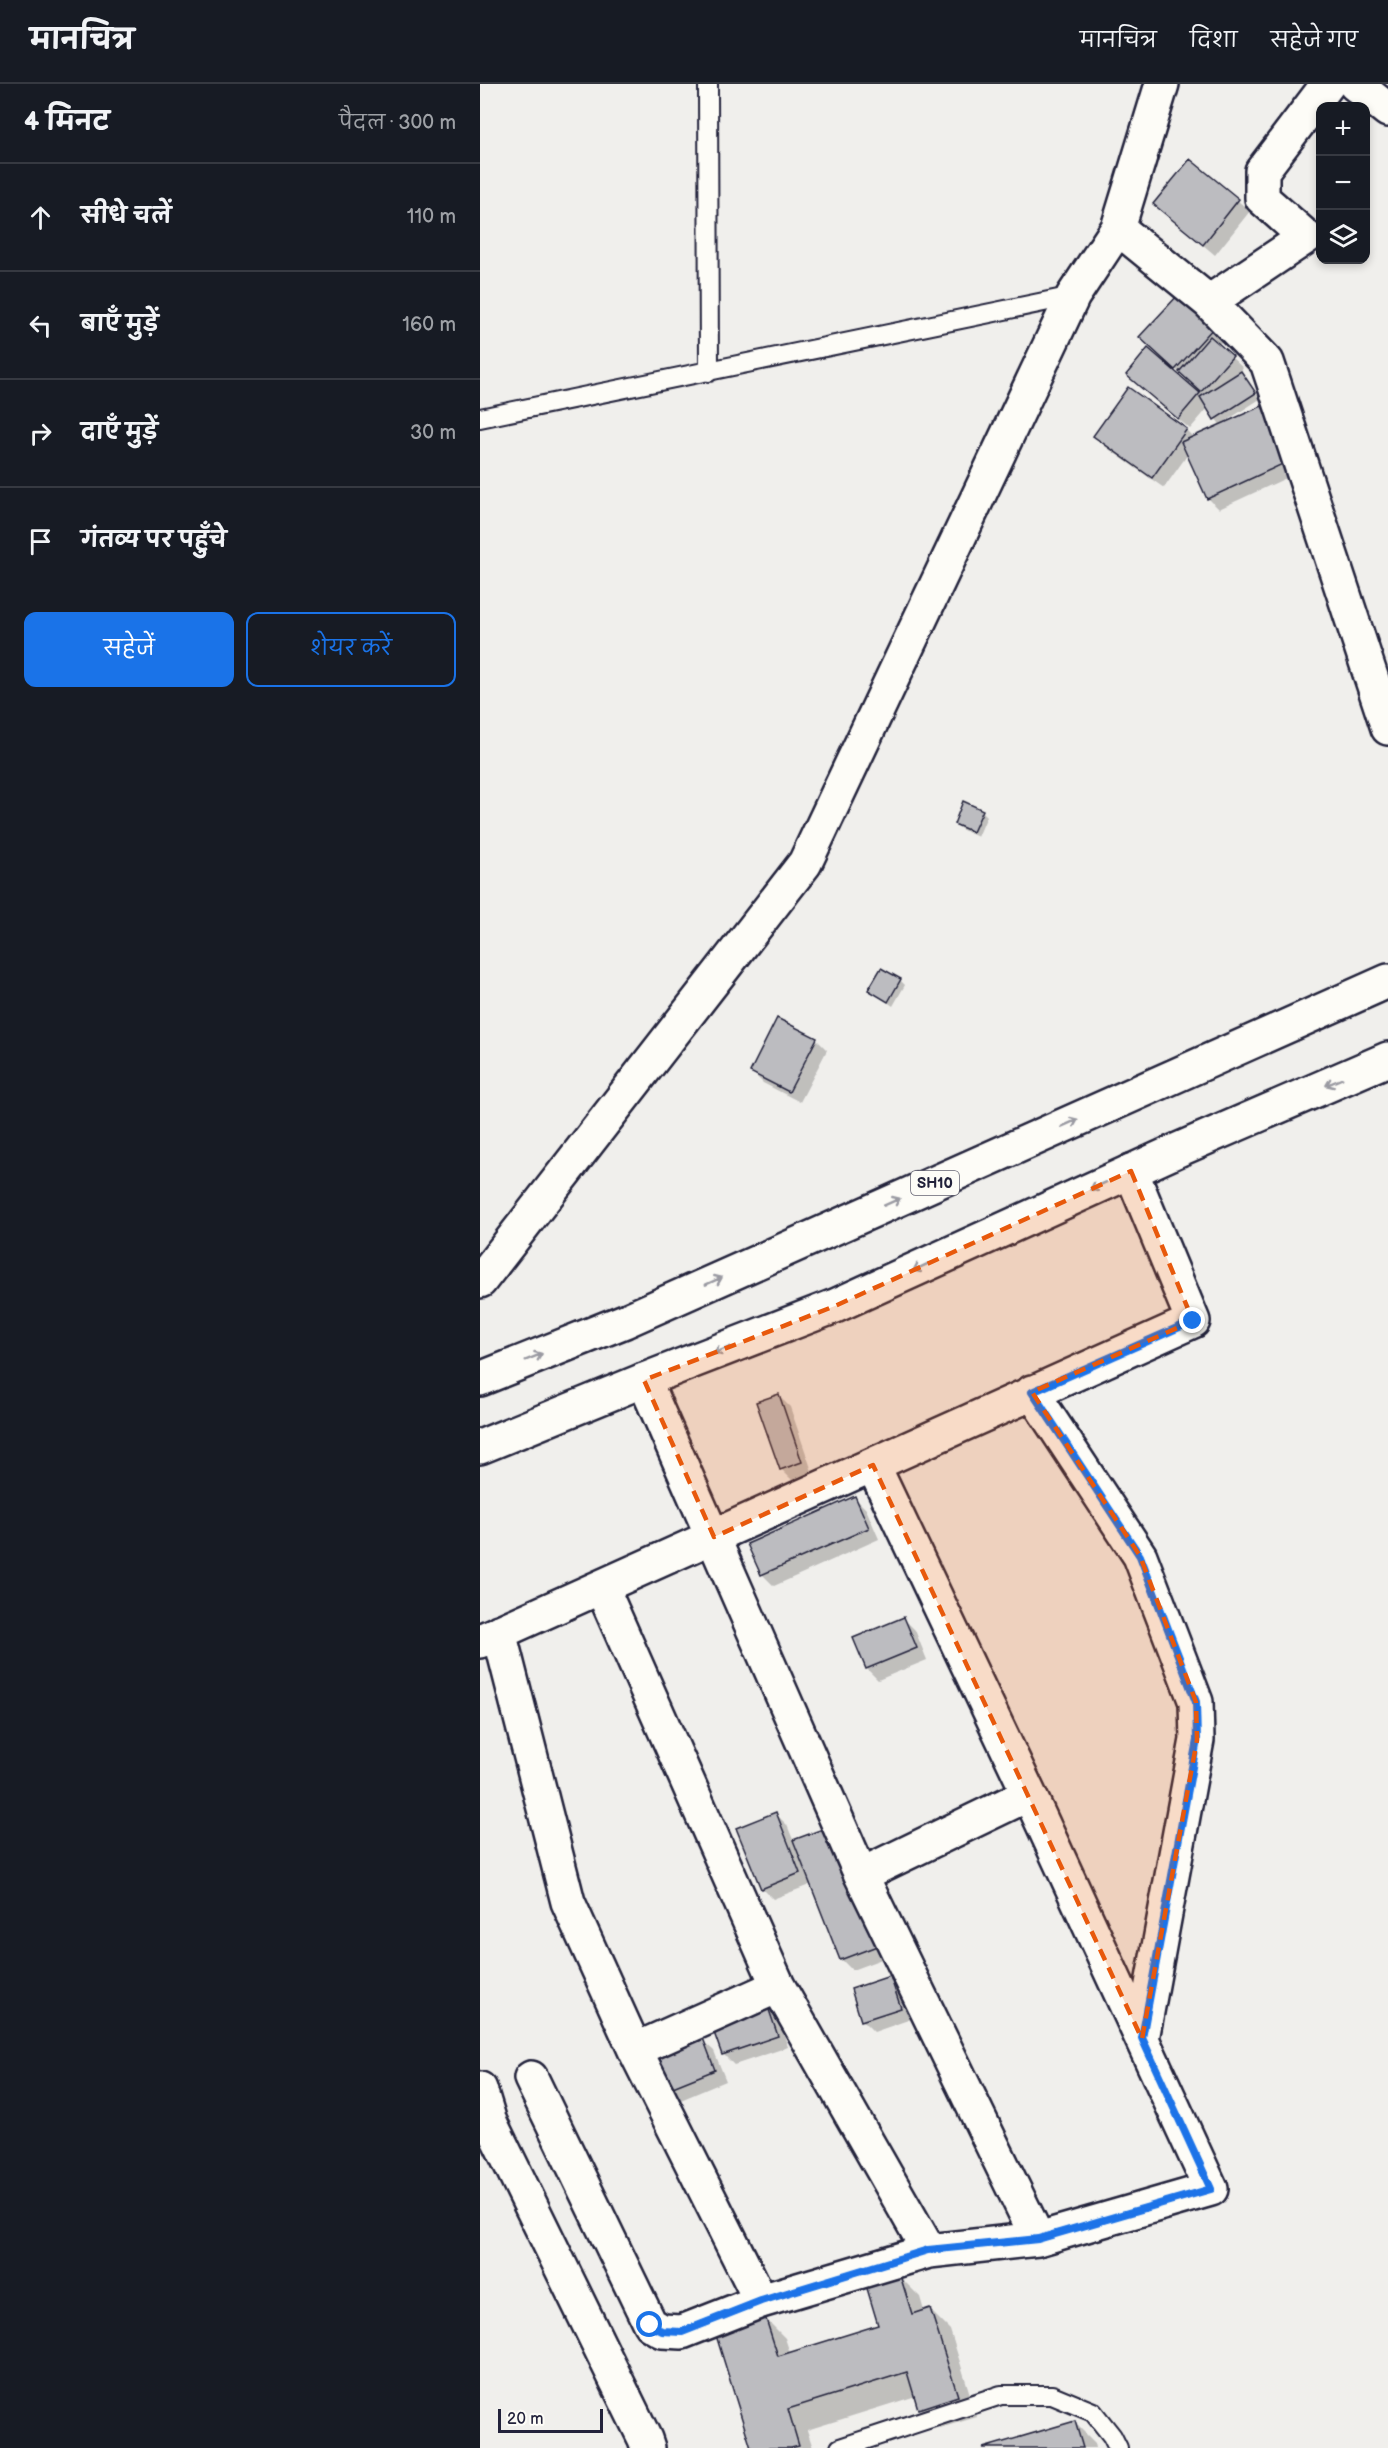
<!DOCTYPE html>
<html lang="hi">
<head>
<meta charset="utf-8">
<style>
	:root { --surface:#171b24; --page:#20242c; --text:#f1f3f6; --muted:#9ea1a6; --line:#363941; --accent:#1a73e8 }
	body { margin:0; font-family:"Balsamiq Sans","Playpen Sans Deva",sans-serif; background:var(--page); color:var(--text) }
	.controls { position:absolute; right:18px; top:18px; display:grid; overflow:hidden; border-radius:12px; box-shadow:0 3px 9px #0003 }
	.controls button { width:54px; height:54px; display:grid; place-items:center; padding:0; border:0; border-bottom:2px solid var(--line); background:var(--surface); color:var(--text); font:30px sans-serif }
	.scale { position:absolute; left:18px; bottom:15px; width:105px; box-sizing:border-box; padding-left:6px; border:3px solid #22223b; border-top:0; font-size:16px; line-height:21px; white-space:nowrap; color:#22223b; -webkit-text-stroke:4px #fdfcf7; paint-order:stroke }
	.stop { position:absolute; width:18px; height:18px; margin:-14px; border:4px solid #1a73e8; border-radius:50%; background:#fff }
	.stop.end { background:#1a73e8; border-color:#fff; box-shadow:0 2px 6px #0008 }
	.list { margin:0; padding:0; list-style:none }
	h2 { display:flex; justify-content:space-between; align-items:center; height:78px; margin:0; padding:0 24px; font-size:26px }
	h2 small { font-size:20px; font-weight:400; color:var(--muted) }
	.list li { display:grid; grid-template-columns:39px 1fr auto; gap:18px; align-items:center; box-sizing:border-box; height:108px; padding:0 24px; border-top:2px solid var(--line) }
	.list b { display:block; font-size:22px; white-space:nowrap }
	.list em { font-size:20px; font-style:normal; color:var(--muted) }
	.actions { display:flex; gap:12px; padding:18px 24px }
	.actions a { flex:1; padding:14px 0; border:2px solid var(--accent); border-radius:12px; text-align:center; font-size:21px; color:var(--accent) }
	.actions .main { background:var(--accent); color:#fff }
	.icon { flex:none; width:33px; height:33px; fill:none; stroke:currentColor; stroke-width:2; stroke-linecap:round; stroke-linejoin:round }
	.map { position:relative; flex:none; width:908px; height:2364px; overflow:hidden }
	header { display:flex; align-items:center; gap:36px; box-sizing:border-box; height:84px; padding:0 30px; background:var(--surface); border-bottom:2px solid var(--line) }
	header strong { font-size:28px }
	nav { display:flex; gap:33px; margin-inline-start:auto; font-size:21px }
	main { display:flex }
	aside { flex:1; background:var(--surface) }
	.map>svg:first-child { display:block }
</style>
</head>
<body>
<header>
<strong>मानचित्र</strong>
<nav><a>मानचित्र</a><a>दिशा</a><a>सहेजे गए</a></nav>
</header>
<main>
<aside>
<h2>4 मिनट<small>पैदल · 300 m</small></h2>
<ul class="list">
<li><svg class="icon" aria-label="ahead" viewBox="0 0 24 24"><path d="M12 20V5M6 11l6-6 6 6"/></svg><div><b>सीधे चलें</b></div><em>110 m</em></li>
<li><svg class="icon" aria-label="left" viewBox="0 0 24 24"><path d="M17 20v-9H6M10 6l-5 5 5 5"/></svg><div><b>बाएँ मुड़ें</b></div><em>160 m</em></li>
<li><svg class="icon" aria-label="right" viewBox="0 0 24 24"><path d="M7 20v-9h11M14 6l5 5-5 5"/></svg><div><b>दाएँ मुड़ें</b></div><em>30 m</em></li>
<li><svg class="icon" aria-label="arrive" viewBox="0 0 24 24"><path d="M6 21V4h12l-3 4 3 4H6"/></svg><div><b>गंतव्य पर पहुँचे</b></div></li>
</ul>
<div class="actions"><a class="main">सहेजें</a><a>शेयर करें</a></div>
</aside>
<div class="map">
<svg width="908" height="2364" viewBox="0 0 908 2364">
	<rect width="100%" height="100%" fill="#f0efec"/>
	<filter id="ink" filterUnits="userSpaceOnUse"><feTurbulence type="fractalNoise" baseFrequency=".0167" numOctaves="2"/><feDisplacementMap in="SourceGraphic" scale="12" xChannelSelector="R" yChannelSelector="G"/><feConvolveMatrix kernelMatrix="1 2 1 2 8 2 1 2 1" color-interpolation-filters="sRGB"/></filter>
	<g filter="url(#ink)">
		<path fill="#0003" d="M710 77 770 127 735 171 675 120Z
			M699 212 745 254 738 261 763 284 760 288 780 315 746 337V339L781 323 793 334 817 389 739 425 728 414 708 370 684 404 626 363 615 352 706 346 714 354 741 342 728 324 710 345 659 302 718 309 719 307 673 264Z
			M502 727 507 732 498 753 481 745 475 739Z
			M420 896 425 901 413 922 390 906Z
			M336 955 347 966 320 1018 283 999 272 988Z
			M299 1312 310 1323 333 1390 312 1396 301 1385Z
			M375 1414 386 1425 399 1455 294 1502 283 1491 269 1461Z
			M424 1535 435 1546 447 1576 398 1596 387 1585 375 1555Z
			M296 1730 307 1741 314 1758 407 1873 372 1886 361 1875 332 1800 293 1815 282 1804Z
			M410 1894 421 1905 431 1935 394 1948 383 1937 373 1906Z
			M287 1922 298 1933 308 1963 254 1981 243 1970Z
			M222 1956 234 1967 246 1997 196 2018 172 1977Z
			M419 2192 440 2213 444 2227 450 2226 470 2246 497 2333 460 2344 439 2324 436 2312 327 2346 333 2364H273L285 2234 305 2254 310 2269 400 2242Z
			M594 2338 615 2359 616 2364H508Z"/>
		<path fill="#bcbcc0" stroke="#22223b" stroke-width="1.5" d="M710 75 759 115 723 161 673 120Z
			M699 210 735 242 695 286 659 253Z
			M730 252 753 272 721 308 699 288Z
			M668 264 720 309 698 335 646 291Z
			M761 287 776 309 734 336 720 313Z
			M648 303 707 345 672 394 613 352Z
			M782 322 807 378 727 415 701 358Z
			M483 717 503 726 493 748 474 740Z
			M401 884 421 895 408 918 388 906Z
			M297 934 337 954 309 1008 270 988Z
			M299 1310 322 1378 300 1386 276 1318Z
			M375 1412 389 1444 281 1491 267 1460Z
			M424 1533 437 1564 386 1585 373 1554Z
			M296 1728 320 1789 281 1805 256 1744Z
			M351 1742 397 1862 360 1876 313 1756Z
			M410 1892 421 1924 381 1937 371 1905Z
			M287 1920 298 1952 242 1971 231 1940Z
			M223 1954 235 1986 183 2007 170 1976Z
			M420 2191 432 2230 450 2224 478 2312 438 2325 427 2288 308 2325 319 2362 311 2364H271L235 2248 285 2232 298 2272 398 2241 386 2201Z
			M595 2337 603 2364H503Z"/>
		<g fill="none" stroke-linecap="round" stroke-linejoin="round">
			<defs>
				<path id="lane" d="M228 0 229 288
					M0 334 593 212
					M360 2364 521 2311H572L613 2328 632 2352 638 2364"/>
				<path id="street" d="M875 0 908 26
					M638 144 729 218 787 278 908 644
					M729 218 826 153 782 114V87L848 0
					M0 1197 325 779 593 212 638 144 682 0
					M164 1296 381 1791 558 2155
					M552 1308 660 1472 716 1618 717 1656 662 1955
					M122 1504 298 1902 449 2167
					M19 1548 88 1818 155 1966 281 2217
					M0 1557 713 1237 651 1087
					M381 1791 549 1710
					M155 1966 298 1902
					M51 1994 170 2240 182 2247 202 2248 281 2217 449 2167 558 2155 731 2105 549 1710 393 1381
					M0 2005 10 2038 165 2355 168 2364"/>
				<path id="primary" d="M0 1295 145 1237 908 897
					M0 1363 164 1296 355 1222 700 1065 908 975"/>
			</defs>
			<use href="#lane" stroke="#22223b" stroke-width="22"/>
			<use href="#street" stroke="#22223b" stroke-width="38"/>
			<use href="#primary" stroke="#22223b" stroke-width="38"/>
			<use href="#lane" stroke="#fdfcf7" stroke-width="18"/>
			<use href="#street" stroke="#fdfcf7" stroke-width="33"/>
			<use href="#primary" stroke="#fdfcf7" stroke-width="33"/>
		</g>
		<defs><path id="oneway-shaft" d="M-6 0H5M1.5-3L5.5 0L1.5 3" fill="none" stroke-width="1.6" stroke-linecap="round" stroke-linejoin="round" transform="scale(1.5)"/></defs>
		<g stroke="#9a9aa2">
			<use href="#oneway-shaft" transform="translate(854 998) rotate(157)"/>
			<use href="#oneway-shaft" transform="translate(590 1039) rotate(-24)"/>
			<use href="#oneway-shaft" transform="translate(618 1102) rotate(155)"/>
			<use href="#oneway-shaft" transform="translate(412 1118) rotate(-24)"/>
			<use href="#oneway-shaft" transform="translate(441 1183) rotate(155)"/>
			<use href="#oneway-shaft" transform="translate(234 1197) rotate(-24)"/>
			<use href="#oneway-shaft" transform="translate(242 1266) rotate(159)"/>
			<use href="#oneway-shaft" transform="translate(54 1273) rotate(-22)"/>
		</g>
	</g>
	<g fill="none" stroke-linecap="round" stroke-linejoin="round" filter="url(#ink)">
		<path stroke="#1a73e8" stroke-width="8" d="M170 2241 182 2247 202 2248 281 2217 448 2166 558 2155 731 2105 662 1954 717 1656 716 1618 660 1472 552 1308 713 1237"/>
	</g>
	<path fill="#e8590c" fill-opacity="0.2" stroke="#e8590c" stroke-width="4.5" stroke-dasharray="12 8" stroke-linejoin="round" d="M651 1087 713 1237 552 1308 660 1472 716 1618 717 1656 662 1955 393 1381 234 1453 164 1296 355 1222Z"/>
	<g text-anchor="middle" stroke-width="5" stroke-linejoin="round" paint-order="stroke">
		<rect fill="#fdfcf7" stroke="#646373" stroke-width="1.5" x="431" y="1087" width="48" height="24" rx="4.5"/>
		<g font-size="15" font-weight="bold" fill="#22223b">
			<text x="455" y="1104">SH10</text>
		</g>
	</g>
</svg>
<div class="controls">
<button>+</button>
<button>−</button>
<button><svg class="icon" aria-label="layers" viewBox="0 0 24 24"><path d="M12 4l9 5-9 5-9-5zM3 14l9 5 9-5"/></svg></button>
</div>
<div class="scale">20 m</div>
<div class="stop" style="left:170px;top:2241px"></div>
<div class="stop end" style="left:713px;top:1237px"></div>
</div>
</main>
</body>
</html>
